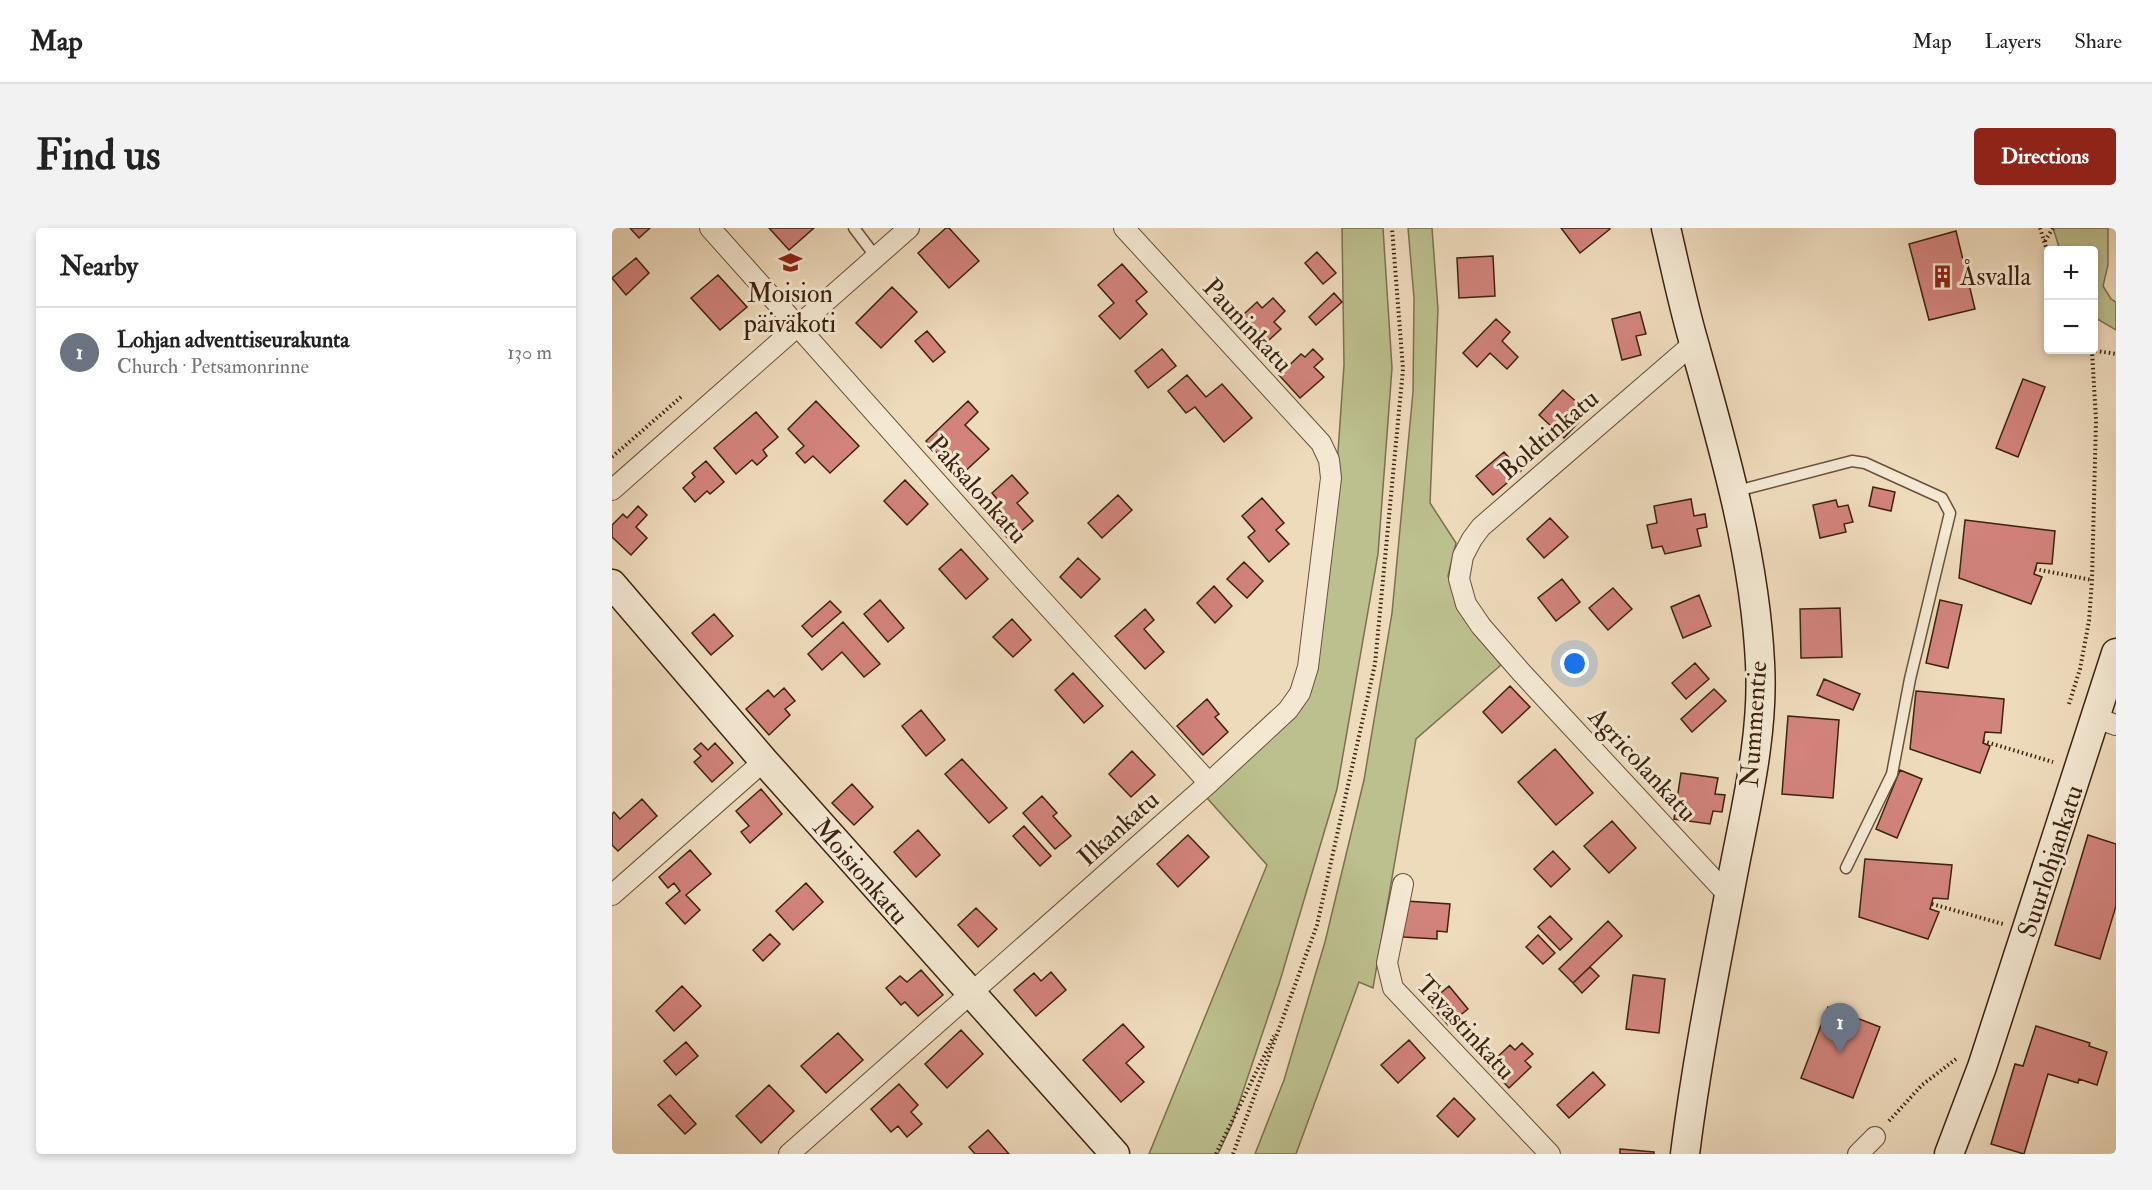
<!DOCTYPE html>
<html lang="en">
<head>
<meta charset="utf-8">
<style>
	:root { --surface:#fff; --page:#f2f2f2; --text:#222; --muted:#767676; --line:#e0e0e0; --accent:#8f2418 }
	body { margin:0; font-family:"IM FELL Double Pica",serif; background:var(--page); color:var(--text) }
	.controls { position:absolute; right:18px; top:18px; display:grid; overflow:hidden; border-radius:6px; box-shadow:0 3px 9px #0003 }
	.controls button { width:54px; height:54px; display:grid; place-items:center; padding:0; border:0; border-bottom:2px solid var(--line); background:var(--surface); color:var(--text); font:30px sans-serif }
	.you { position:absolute; left:963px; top:436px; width:21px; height:21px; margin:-15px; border:4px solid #fff; border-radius:50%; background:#1a73e8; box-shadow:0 0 0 9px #1a73e833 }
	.badge { display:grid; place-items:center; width:39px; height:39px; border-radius:50%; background:var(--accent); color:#fff; font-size:20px; font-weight:700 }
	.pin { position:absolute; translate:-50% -50px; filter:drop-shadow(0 2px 3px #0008) }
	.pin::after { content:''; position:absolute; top:32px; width:21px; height:18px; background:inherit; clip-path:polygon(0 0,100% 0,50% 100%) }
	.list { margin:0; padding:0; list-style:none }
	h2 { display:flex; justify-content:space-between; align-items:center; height:78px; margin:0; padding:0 24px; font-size:26px }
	h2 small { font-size:20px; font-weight:400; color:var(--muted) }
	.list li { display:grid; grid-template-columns:39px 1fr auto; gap:18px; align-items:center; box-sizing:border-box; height:90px; padding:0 24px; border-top:2px solid var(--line) }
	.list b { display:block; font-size:22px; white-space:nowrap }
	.list p { margin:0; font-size:20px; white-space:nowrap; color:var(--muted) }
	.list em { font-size:20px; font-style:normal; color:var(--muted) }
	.map { position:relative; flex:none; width:1504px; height:926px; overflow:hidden; border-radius:6px }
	header { display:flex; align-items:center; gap:36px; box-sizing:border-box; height:84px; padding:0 30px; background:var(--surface); border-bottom:2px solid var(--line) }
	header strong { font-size:28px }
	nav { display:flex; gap:33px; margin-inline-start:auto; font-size:21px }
	.intro { display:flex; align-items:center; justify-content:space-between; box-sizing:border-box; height:144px; padding:0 36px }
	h1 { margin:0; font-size:42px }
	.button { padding:15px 27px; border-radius:6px; background:var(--accent); color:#fff; font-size:21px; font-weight:700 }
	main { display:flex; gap:36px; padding:0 36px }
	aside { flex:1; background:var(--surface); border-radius:6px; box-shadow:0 3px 9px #0003 }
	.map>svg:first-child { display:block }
</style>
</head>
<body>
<header>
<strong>Map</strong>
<nav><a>Map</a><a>Layers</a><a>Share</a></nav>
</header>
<div class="intro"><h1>Find us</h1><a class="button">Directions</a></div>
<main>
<aside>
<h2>Nearby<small></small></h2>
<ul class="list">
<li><span class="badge" style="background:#6b7280">1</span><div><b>Lohjan adventtiseurakunta</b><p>Church · Petsamonrinne</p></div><em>130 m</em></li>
</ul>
</aside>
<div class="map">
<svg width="1504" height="926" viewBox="0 0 1504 926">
	<rect width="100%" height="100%" fill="#eedbbc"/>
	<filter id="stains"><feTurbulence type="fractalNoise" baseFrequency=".00333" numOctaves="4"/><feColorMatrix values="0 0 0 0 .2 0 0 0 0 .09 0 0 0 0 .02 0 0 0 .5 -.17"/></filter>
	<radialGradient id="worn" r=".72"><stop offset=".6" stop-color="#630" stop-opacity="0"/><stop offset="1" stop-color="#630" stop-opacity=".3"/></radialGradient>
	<path fill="#bcbf8e" stroke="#7c704f" stroke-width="1.5" d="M730 0H771L780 140 766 326 725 561 667 756 620 896 606 926H537L655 637 595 570 690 480 700 459 719 325 732 137Z
		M796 0H820L826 81 818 275 844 315 836 348 844 376 889 437 804 511 761 760 747 754 684 926H643L672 852 713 714 752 552 780 385 801 164 802 70Z
		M1441 0H1496V37L1491 58 1499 71 1504 74V102L1482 89V22H1448Z"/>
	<path fill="#d2837c" stroke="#3d2210" stroke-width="1.5" d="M18 0H38L27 10Z
		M157 0H202L177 22Z
		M334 0H337L367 33 337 60 306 25Z
		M949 0H997L998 1 968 25Z
		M1344 3 1363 81 1317 92 1297 16Z
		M705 24 724 45 711 56 693 35Z
		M881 28 883 68 847 70 845 30Z
		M24 30 37 45 14 67 0 50Z
		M510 36 535 64 524 73 535 86 508 111 487 88 502 75 486 57Z
		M106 47 135 79 108 102 79 70Z
		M280 59 305 84 269 120 244 95Z
		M722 65 730 74 704 97 697 89Z
		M661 70 673 83 662 94 669 101 645 123 621 96 645 74 650 80Z
		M1028 84 1034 106 1024 108 1029 127 1010 132 1000 91Z
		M884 91 898 104 890 113 906 129 895 141 878 125 865 139 851 125Z
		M315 103 333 124 321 134 303 113Z
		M550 121 564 138 536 160 523 143Z
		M701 121 711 131 702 139 712 149 688 170 667 147 689 126 693 129Z
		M575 147 594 169 610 156 640 190 612 214 583 179 574 185 556 163Z
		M1411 151 1433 159 1406 229 1384 220Z
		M951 162 976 184 952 210 927 187Z
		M204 173 247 218 218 245 201 228 193 235 184 225 192 218 176 201Z
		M356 173 366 184 353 197 377 221 347 249 314 213Z
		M144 184 166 209 151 222 155 228 145 237 140 232 124 246 102 220Z
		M892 224 909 243 881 267 864 248Z
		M94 233 112 254 98 266 95 263 83 274 71 260 83 249 80 245Z
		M400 247 416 265 405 275 421 293 398 313 377 289 390 277 380 265Z
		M293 252 316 276 295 297 272 273Z
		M1261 259 1283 264 1279 283 1257 278Z
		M506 267 520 282 490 310 476 295Z
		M650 270 672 295 664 302 677 316 657 334 636 309 643 303 630 288Z
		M1079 271 1082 288 1093 286 1095 299 1085 301 1089 318 1053 326 1050 318 1040 320 1035 297 1045 295 1042 278Z
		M1224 272 1226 279 1236 277 1241 294 1232 296 1234 304 1208 310 1201 277Z
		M26 278 35 287 24 299 35 310 19 327 0 309V297L11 286 15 290Z
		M938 290 956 309 932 330 915 311Z
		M1353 292 1443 303 1440 336 1425 335 1422 346 1430 349 1419 376 1347 350Z
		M349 321 376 351 354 371 327 341Z
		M466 330 488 351 469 370 448 349Z
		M632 334 651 353 635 370 615 351Z
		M950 351 968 374 944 393 926 370Z
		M602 358 620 378 603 395 585 375Z
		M1001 360 1020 381 996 402 977 380Z
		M1087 367 1099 398 1071 410 1059 379Z
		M268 372 292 400 276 414 252 386Z
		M1328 372 1350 377 1336 440 1314 435Z
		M218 373 229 384 200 409 190 398Z
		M1228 380 1230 429 1189 430 1188 381Z
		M533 381 542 392 532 401 552 424 533 441 503 408Z
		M102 386 121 408 99 427 80 405Z
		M400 391 419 412 401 429 381 409Z
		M231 394 268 436 252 449 230 424 210 442 196 426Z
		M1083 435 1097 451 1074 471 1060 455Z
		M461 445 491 478 472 495 443 462Z
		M1212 451 1248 466 1241 482 1205 467Z
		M898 458 918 479 890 505 871 484Z
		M172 460 183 473 173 481 178 487 157 507 134 481 156 462 162 469Z
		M1102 461 1114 473 1080 504 1069 491Z
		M1304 463 1392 471 1389 505 1373 504 1371 515 1378 518 1368 545 1298 521Z
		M595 471 607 486 603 489 616 504 591 527 565 498Z
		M309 482 333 512 314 528 290 498Z
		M1176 488 1227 492 1221 570 1170 566Z
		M89 515 96 522 103 515 121 535 100 554 82 534 89 528 82 521Z
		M943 521 981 565 944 597 906 554Z
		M520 523 543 547 519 569 497 546Z
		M350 531 395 580 377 595 333 546Z
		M1288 542 1310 551 1285 610 1264 601Z
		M1069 545 1106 550 1103 566 1113 567 1110 584 1101 583 1098 596 1062 591Z
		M240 556 261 579 242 597 220 575Z
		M149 561 170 586 138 615 129 604 137 598 124 583Z
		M430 568 445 585 441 588 459 608 443 621 411 585Z
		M30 571 45 588 6 623 0 617V586L2 584 8 591Z
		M1000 593 1024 620 997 645 972 618Z
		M412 598 439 628 428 638 401 608Z
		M306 602 328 627 304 649 282 624Z
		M576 607 597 629 566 659 545 636Z
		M1476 607 1504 616V678L1488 731 1443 717Z
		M78 622 99 646 74 667 88 682 73 696 54 675 68 663 62 655 56 660 47 649Z
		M941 623 958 641 939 659 922 641Z
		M1253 631 1340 637 1336 671 1321 670 1318 681 1327 684 1316 711 1247 689Z
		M194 655 211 674 181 702 164 683Z
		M794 673 838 676 835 704 825 703V711L791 709Z
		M364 680 385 701 366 719 346 697Z
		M938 688 960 711 948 722 926 699Z
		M996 693 1010 708 961 755 947 741Z
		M158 706 168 716 151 733 141 722Z
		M926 707 943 725 931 736 914 719Z
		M978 739 987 748 970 765 961 755Z
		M309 742 331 767 306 788 293 774 289 777 274 760 288 748 295 754Z
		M439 744 454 762 424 788 402 762 422 745 429 753Z
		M1021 747 1053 751 1047 805 1014 801Z
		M70 758 89 778 62 803 44 783Z
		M837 758 856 781 836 797 817 775Z
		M1216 779 1268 799 1241 870 1189 850Z
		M511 796 532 819 514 835 532 854 509 874 471 832Z
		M1424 798 1478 815 1477 818 1495 824 1485 857 1467 851 1466 855 1436 846 1412 926 1379 916 1403 836 1411 838Z
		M349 802 371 826 335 860 313 836Z
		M226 805 251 832 214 865 189 838Z
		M797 812 813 830 786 855 769 837Z
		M74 814 86 828 64 847 52 833Z
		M910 815 921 826 913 833 919 839 897 860 876 838 898 817 903 822Z
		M981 844 993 857 957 890 945 877Z
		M287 856 306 877 299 884 310 896 295 909 286 898 279 904 259 881Z
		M157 857 182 883 149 915 124 888Z
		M58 867 84 896 73 906 46 877Z
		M842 870 863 891 846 909 825 888Z
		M376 902 397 926H363L357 919Z
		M1008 921 1042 924V926H1008Z"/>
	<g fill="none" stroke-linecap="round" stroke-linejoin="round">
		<defs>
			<path id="lane" d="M242 0 264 29
				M1121 264 1240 233 1253 235 1330 270 1338 285 1298 451 1280 546 1234 640"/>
			<path id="street" d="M98 0 410 350 597 555
				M1082 115 869 299 860 311 851 328 847 351 854 376 869 398 909 444 1117 668
				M0 262 297 0
				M1484 490 1504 497
				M791 656 775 735 781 760 938 926
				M0 667 152 533
				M177 926 597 555 676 482 688 465 696 439 719 250 717 232 709 215 512 0
				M1246 926 1263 909"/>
			<path id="secondary" d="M1054 0C1063 38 1071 77 1082 115 1111 218 1143 328 1148 435 1152 504 1135 574 1122 641 1104 736 1085 830 1073 926
				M0 356 152 533 503 926
				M1337 926 1370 839 1504 425"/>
		</defs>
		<use href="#lane" stroke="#69503b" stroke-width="13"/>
		<use href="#street" stroke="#69503b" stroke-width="22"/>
		<use href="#secondary" stroke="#3d2210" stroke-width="31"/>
		<path stroke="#3d2210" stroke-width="4" stroke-dasharray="1.5 3" stroke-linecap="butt" d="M1428 0 1436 26
			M1433 13 1441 0
			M1479 122 1504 126
			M0 229 69 169
			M1423 341 1480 352
			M1457 476 1468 441 1477 393 1480 352 1484 192 1480 123
			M1371 513 1441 534
			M1320 676 1391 696
			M1277 893 1310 857 1344 831
			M604 926 662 808
			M621 926 705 697 763 436 791 141 780 0"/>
		<use href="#lane" stroke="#f4e8d3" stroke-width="10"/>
		<use href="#street" stroke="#f4e8d3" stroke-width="20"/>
		<use href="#secondary" stroke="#f4e8d3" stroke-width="28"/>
	</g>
	<defs>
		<symbol id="school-bare" viewBox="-9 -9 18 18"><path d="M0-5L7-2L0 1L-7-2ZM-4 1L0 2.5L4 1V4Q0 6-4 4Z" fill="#8f2418" stroke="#f4e8d3" stroke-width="2.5" paint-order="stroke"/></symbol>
		<symbol id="building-bare" viewBox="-9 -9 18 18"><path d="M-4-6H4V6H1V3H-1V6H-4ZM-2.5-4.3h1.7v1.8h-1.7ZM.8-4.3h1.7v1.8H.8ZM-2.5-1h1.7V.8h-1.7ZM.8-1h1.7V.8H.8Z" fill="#8f2418" stroke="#f4e8d3" stroke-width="2.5" paint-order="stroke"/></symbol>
	</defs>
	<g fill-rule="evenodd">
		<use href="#school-bare" x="162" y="18" width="33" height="33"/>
		<use href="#building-bare" x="1314" y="32" width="33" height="33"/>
	</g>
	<g text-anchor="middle" stroke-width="6" stroke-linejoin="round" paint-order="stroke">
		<g font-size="26" fill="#3d2210" stroke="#f4e8d3" text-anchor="start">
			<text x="1348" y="57">Åsvalla</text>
			<text x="178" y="74" text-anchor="middle">Moision<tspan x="178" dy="30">päiväkoti</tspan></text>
		</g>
		<g font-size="26" fill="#3d2210" stroke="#f4e8d3">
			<text transform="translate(636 97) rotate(47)" y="9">Pauninkatu</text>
			<text transform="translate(936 206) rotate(-41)" y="9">Boldtinkatu</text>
			<text transform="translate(366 261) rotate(48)" y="9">Paksalonkatu</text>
			<text transform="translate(1141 496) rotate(-86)" y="9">Nummentie</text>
			<text transform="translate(1031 536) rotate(47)" y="9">Agricolankatu</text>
			<text transform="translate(506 600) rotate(-42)" y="9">Ilkankatu</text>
			<text transform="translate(1438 633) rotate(-72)" y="9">Suurlohjankatu</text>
			<text transform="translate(249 643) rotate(49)" y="9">Moisionkatu</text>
			<text transform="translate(854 799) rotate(47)" y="9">Tavastinkatu</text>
		</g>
	</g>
	<rect width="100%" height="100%" filter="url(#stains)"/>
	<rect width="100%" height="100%" fill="url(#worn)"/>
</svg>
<div class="controls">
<button>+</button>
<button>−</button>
</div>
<div class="you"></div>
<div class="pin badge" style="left:1228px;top:825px;background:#6b7280">1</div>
</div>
</main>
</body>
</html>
